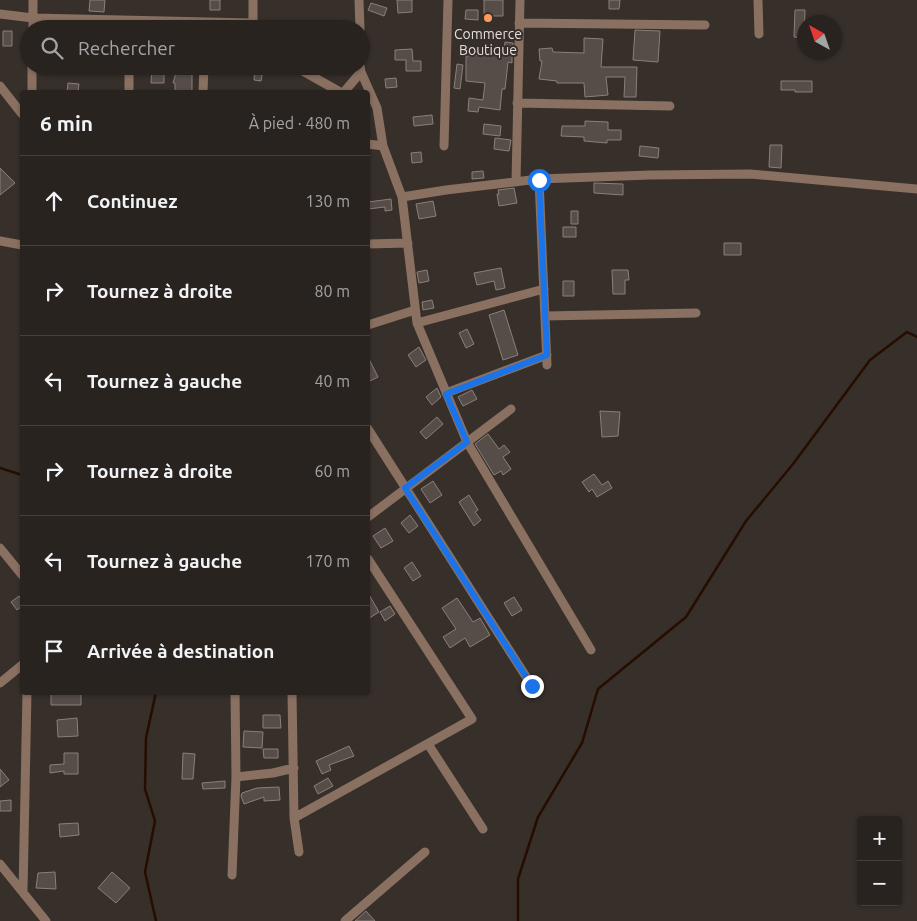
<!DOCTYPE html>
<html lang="fr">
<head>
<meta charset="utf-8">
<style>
	:root { --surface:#292320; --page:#312b29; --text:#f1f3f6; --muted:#a5a4a5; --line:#45403e }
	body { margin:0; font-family:Ubuntu,sans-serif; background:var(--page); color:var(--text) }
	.controls { position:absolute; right:15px; bottom:15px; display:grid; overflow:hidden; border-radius:5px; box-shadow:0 1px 4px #0004 }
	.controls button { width:45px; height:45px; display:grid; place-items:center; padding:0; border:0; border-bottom:1px solid var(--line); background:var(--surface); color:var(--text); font:25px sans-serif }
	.compass { position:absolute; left:797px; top:15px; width:45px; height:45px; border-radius:50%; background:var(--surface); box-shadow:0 1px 4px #0004; rotate:320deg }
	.stop { position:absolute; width:15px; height:15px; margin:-11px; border:4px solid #1a73e8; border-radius:50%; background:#fff }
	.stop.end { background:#1a73e8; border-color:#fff; box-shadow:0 1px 5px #0008 }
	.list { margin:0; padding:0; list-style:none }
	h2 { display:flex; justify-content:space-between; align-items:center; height:65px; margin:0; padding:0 20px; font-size:21px }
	h2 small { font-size:16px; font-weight:400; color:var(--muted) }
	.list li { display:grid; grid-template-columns:32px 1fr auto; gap:15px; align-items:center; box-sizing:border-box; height:90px; padding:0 20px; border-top:1px solid var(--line) }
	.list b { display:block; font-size:19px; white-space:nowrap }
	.list em { font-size:16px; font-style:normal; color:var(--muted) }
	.icon { flex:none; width:28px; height:28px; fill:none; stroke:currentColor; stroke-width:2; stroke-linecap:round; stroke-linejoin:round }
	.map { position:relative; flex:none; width:917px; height:921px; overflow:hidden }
	.search { position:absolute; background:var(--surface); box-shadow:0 1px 4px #0004; left:20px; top:20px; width:350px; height:55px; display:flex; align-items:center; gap:12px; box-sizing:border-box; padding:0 18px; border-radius:28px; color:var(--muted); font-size:19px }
	.panel { position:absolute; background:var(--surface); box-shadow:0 1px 4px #0004; left:20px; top:90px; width:350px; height:605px; border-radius:5px }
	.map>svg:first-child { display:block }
</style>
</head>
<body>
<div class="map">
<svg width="917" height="921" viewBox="0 0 917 921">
	<rect width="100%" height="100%" fill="#372f2a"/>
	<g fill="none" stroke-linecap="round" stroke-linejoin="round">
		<path stroke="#270d00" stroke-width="2.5" d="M0 468 22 475
			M156 692 146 738 145 789 155 821 145 872 156 921
			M518 921V879L538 817 582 743 598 689 686 617 746 521 793 464 870 360 907 332 917 337"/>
	</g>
	<path fill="#564d48" stroke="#8a807a" d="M90 0H105L104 12 89 11Z
		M210 0H220V10H210Z
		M397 0H412V12L398 13Z
		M484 0H503V16H484Z
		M609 0H620L619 9H609Z
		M371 3 387 8 384 16 368 10Z
		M466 10H478V20L465 19Z
		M795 10H805L804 38 794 37Z
		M635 30 660 31 658 62 633 60Z
		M3 31H12V46H3Z
		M584 38 603 39 601 67H637L636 97H624L625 77H606L608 95 585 97 584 83H557V81L539 79 542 61H540L539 49 552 48 553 52 584 53Z
		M505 42 513 43 512 58V63L508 62 505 89H502L500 110 479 107 478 112 468 111 469 98 483 100 485 83 466 81V56L486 55V54L503 55Z
		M412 49 413 61H421V71H406V60H395V50Z
		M457 64 463 65 460 89 454 88Z
		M111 66H123V73H111Z
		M152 66H164V83H151Z
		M178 66H192V92H175V83H173Z
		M255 69H263L261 81 254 80Z
		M396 78 397 87 386 88 385 79Z
		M781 81H812V92H795V90H781Z
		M68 83 79 84 78 92H67Z
		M432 115 433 124 414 126 413 117Z
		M585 121 608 122V130H621V140H607V143L584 141V137L561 136 562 126H585Z
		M484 124 501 126 500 136 483 134Z
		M495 138 511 140 509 151 494 149Z
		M770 145H782L781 168 769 167Z
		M640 146 659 148 658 158 639 156Z
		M421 152 422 162 412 163 411 153Z
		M0 168 15 183 0 195Z
		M483 171 484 178 472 179V172Z
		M594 183 623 184V195L594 193Z
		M514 188 517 203 499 206 497 194H499L498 190Z
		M391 199 392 210 385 211V207L368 209V202Z
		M433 201 436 216 419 219 416 204Z
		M571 211H578V224H571Z
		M563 227H576V237H563Z
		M724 243H741V255H724Z
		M501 268 505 288 496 290 494 281 477 285 474 273Z
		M427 270 429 281 419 283 417 272Z
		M612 270H628L629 280H625V294H613Z
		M563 281H574V296H563Z
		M432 300 434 308 423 310 422 302Z
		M504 310 518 355 503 360 489 315Z
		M467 329 474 344 466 348 459 333Z
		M419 347 426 360 416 367 408 355Z
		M368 357 378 377 368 382Z
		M437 388 441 397 432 405 426 397Z
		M472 390 477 399 463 406 458 397Z
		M600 411 620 412 618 436 602 437Z
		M437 417 443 424 426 439 420 432Z
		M488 434 499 449 504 445 510 452 503 457 511 469 503 475 501 471 494 475 475 444Z
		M594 474 602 485 608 481 612 488 597 497 592 489 589 492 582 482Z
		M433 481 442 495 430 503 421 489Z
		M469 495 478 510 475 512 481 520 474 526 459 502Z
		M410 515 418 526 409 533 401 523Z
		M385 528 393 541 381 548 373 536Z
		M412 562 421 576 413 581 404 568Z
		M368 593 379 612 368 619Z
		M19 596 22 601V606L17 610 11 602Z
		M514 597 522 610 512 616 504 603Z
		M457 598 473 622 480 618 490 635 470 647 465 638 450 648 443 637 456 629 442 608Z
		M390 606 395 614 385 621 380 612Z
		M51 692H81V705H51Z
		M263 715H280L281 728H263Z
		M77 718 78 736 58 737 57 720Z
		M244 731 263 732 262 748 243 747Z
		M349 746 354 756 329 765 331 770 322 774 316 761Z
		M263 749H278V758H264Z
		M64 753H78V774H64V771L50 773V765L64 764Z
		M183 753 195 754 193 779H182Z
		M0 769 9 780 0 787Z
		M328 778 333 786 318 794 314 786Z
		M225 781V788L203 789 202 783Z
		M279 787 280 800 264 801V797L244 804 241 796 242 793 257 788Z
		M11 800V811H0V801Z
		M78 823 79 835 60 837 59 824Z
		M55 872 56 889 36 888 38 873Z
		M112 872 130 888 116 903 98 888Z
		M366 911 375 921H355Z"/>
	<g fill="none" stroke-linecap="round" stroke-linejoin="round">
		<path stroke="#897061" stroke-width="9" d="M253 0V29
			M359 0 360 29
			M758 0 759 34
			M0 14 33 18 252 23
			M519 23 705 25
			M33 29V0
			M294 66 340 92
			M360 66 361 72 377 108 383 146 402 197 417 323 467 442 591 650
			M0 86 22 114
			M32 92V66
			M129 92V66
			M203 92 204 66
			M344 92 361 72
			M517 103 670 106
			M368 144 383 146
			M444 146 448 0
			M539 179 547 365
			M516 182 520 0
			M402 197 446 190 539 179 650 175 750 174 917 189
			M0 241 22 245
			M368 244 408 243
			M545 316 696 313
			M417 323 544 289
			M368 325 415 310
			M446 393 547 355
			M368 429 532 686
			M368 517 511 409
			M0 548 22 575
			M0 683 22 665
			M292 692 294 818 299 852
			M428 744 483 829
			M236 777 273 773 294 768
			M294 818 472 719 368 559
			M0 864 46 921
			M232 875 236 777 235 692
			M23 892 27 692
			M345 921 425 852"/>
	</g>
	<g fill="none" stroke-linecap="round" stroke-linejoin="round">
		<path stroke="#1a73e8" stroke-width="6" d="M532 686 405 488 467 442 446 394 547 355 539 180"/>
	</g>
	<circle fill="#ff9b5a" stroke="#372f2a" stroke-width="2" cx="488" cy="18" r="5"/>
	<g text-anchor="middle" stroke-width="4" stroke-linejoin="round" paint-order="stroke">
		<g font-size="14" fill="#e4dedb" stroke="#372f2a">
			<text x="488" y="39">Commerce<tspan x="488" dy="16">Boutique</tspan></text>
		</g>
	</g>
</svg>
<div class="controls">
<button>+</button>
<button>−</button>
</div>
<svg class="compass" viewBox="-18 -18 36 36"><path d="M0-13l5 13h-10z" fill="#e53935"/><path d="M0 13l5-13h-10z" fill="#a5a4a5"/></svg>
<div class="stop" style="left:539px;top:180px"></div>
<div class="stop end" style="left:532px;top:686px"></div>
<div class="search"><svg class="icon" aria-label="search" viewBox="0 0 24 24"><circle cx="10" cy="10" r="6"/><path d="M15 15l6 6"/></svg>Rechercher</div>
<section class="panel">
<h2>6 min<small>À pied · 480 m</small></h2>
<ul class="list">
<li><svg class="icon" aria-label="ahead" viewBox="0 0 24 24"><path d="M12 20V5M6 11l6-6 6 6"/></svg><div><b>Continuez</b></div><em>130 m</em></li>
<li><svg class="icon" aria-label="right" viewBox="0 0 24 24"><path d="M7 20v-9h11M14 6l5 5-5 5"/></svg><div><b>Tournez à droite</b></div><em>80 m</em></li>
<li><svg class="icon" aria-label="left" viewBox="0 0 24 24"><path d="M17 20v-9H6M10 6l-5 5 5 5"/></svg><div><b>Tournez à gauche</b></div><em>40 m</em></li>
<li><svg class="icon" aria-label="right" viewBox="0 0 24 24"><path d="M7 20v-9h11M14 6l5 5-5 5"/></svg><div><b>Tournez à droite</b></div><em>60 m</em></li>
<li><svg class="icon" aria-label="left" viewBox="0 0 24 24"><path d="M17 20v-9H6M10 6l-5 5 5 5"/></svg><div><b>Tournez à gauche</b></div><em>170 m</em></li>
<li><svg class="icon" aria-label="arrive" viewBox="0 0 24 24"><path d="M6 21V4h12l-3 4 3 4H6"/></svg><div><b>Arrivée à destination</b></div></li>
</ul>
</section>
</div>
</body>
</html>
